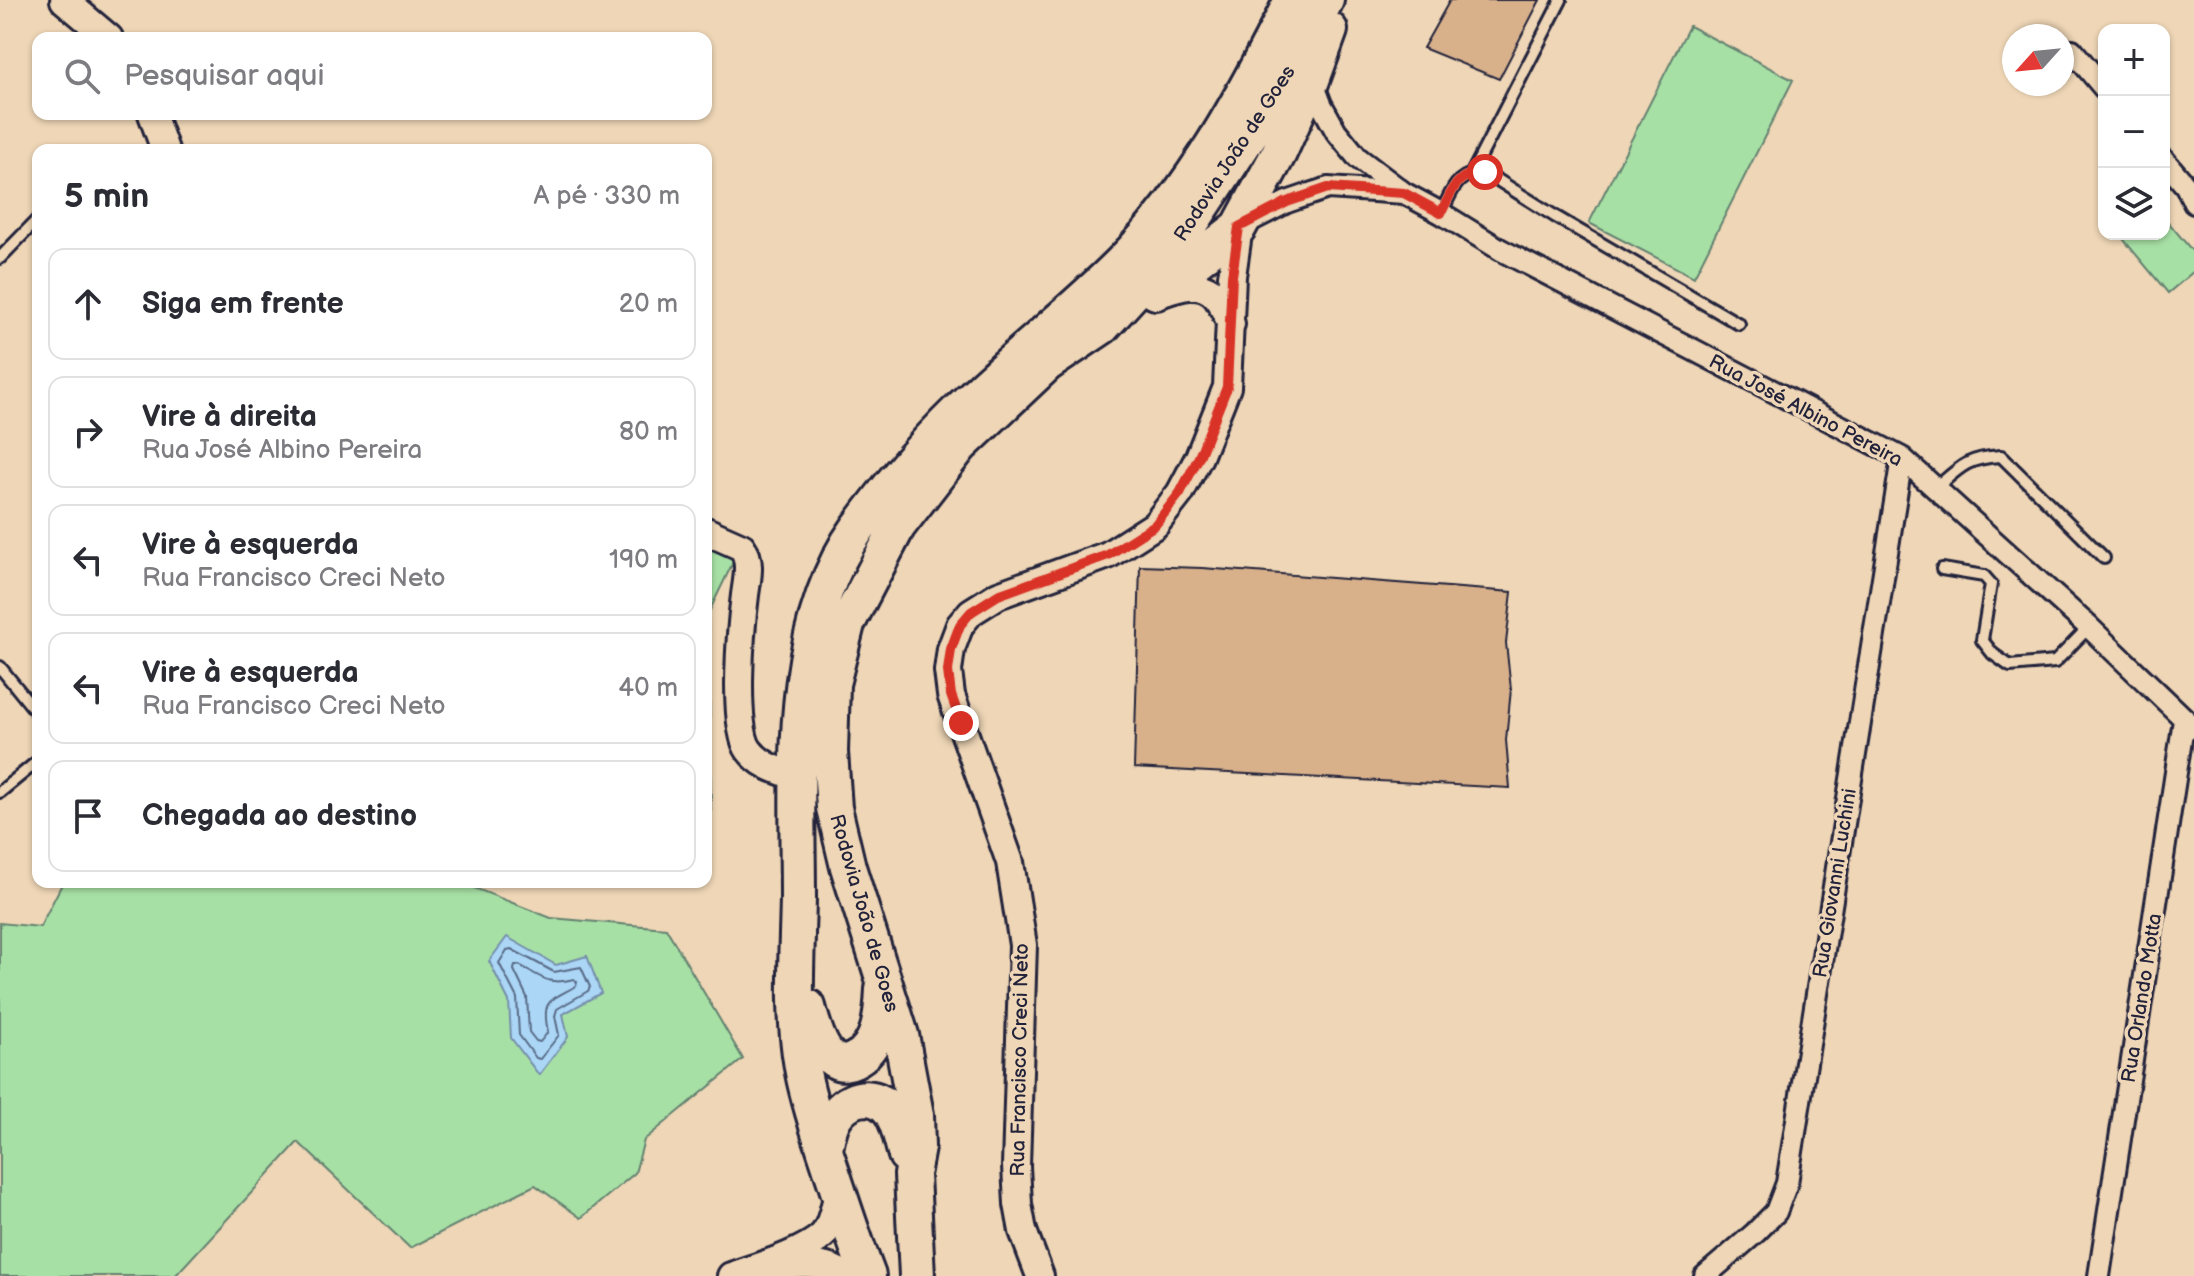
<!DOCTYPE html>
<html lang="pt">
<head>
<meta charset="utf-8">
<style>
	:root { --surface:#fff; --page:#f2f2f3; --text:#2b2b33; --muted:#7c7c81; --line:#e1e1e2 }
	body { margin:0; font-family:"Balsamiq Sans",sans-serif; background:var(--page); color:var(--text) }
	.controls { position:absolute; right:24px; top:24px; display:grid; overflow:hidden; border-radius:16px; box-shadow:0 2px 6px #0004 }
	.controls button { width:72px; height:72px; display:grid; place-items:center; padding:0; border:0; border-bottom:2px solid var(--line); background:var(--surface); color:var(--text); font:40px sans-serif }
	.compass { position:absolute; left:2002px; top:24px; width:72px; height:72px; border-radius:50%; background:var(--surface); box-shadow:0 2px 6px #0004; rotate:243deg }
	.stop { position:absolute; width:24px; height:24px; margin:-18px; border:6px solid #d93025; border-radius:50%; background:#fff }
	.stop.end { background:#d93025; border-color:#fff; box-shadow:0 2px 8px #0008 }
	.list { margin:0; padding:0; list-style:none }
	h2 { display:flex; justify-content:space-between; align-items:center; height:104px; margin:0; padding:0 32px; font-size:34px }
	h2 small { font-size:26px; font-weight:400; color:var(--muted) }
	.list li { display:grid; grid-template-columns:52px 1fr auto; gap:24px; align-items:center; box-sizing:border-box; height:112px; margin:0 16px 16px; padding:0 16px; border:2px solid var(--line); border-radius:16px }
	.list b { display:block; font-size:30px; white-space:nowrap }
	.list p { margin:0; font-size:26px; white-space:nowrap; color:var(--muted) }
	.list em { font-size:26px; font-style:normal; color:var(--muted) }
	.icon { flex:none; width:44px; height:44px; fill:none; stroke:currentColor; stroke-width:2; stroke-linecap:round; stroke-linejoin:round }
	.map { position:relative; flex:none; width:2194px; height:1276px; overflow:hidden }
	.search { position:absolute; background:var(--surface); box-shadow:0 2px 6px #0004; left:32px; top:32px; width:680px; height:88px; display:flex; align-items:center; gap:20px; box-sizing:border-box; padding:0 28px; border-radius:16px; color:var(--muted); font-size:30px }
	.panel { position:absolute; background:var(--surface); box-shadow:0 2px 6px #0004; left:32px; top:144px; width:680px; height:744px; border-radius:16px }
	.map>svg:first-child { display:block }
</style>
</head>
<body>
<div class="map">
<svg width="2194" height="1276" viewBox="0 0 2194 1276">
	<rect width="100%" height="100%" fill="#eed6b6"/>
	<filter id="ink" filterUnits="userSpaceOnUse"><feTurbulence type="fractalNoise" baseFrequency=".0125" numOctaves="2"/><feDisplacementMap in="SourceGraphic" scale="16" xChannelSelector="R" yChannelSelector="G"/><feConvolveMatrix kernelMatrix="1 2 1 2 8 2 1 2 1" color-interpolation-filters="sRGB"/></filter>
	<g filter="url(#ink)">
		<path fill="#a7e0a5" stroke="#648170" stroke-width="2" d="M1689 26 1793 80 1694 277 1589 223Z
			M2164 217 2194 253V271L2168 293 2119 234H2164Z
			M706 544 738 552 708 614 711 810 706 815Z
			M63 882H463L464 884 551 918 666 928 743 1059 644 1140 635 1173 581 1218 535 1185 410 1248 298 1142 175 1276H0V923L40 927Z"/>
		<path fill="#abd6f6" stroke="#748eab" stroke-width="2" d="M507 937 556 965 587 956 601 993 563 1014 568 1037 539 1075 511 1038 509 1001 489 961Z"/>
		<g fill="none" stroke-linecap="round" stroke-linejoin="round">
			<path stroke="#596a86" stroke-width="2" d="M511 949 554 972 581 967 590 987 588 991 557 1009 555 1016 559 1035 540 1059 536 1058 519 1035 517 998 499 963 507 950Z
				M515 965H519C542 977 547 986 574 979L577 982 576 986C550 1001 541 999 548 1032L540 1042 536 1041 529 1032 527 997 514 970Z"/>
		</g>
		<path fill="#d8b18b" stroke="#22223b" stroke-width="2" d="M1450 0H1540L1499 79 1423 48Z
			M1140 566 1202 568 1512 592 1506 643 1511 689 1506 740 1510 788 1134 768Z"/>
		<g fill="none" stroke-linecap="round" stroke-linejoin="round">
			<defs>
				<path id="lane" d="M1472 173 1561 0
					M1441 213C1453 190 1455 173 1485 172L1556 217 1739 324
					M0 258 38 219
					M1935 489C1960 467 1966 458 2001 456L2104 558
					M1942 569 1984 576 1991 584 1982 640 1993 654 2010 666 2055 662 2089 627
					M0 667 38 714
					M0 792 38 761"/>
				<path id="street" d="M2072 50 2104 88
					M1312 80 1321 104 1336 131 1358 158 1404 193 1441 213 1501 250 1902 458 2089 627 2194 728
					M2164 160 2186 186 2194 203
					M1244 224 1287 202 1328 188 1404 193
					M1705 1276 1755 1233 1776 1212 1787 1183 1902 458
					M2099 1276 2184 720"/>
				<path id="secondary" d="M64 0 109 38
					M152 114 165 150
					M1159 294C1177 288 1199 279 1215 295 1222 303 1226 315 1231 324
					M706 531 742 547C752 561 747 579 745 595 741 626 732 727 749 750 761 766 778 770 797 777
					M774 1266C801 1265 823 1260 846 1276
					M731 1276C756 1267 805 1253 823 1235 832 1225 834 1206 838 1194
					M1040 1276 1023 1231 1018 1204 1016 1166 1023 945 1010 862 951 695 948 671 951 649 960 625 971 612 998 595 1108 555 1155 525 1180 493 1199 457 1227 387 1232 276 1239 227"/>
				<path id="highway" d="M1156 292 1239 227 1279 153 1312 80 1330 30
					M808 1007C812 1022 820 1053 836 1061 841 1064 848 1063 854 1060 880 1048 882 1013 883 989
					M825 1149C827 1138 829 1127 834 1118 845 1099 871 1090 888 1108 899 1120 901 1140 906 1155
					M868 1276C852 1235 839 1193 825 1151 816 1123 807 1096 802 1067 792 1011 797 955 798 898 798 781 786 628 858 528 888 487 922 446 958 411 1010 360 1069 315 1121 263 1195 188 1245 94 1292 0
					M917 1276 912 1175 917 1147 916 1115 901 1035 848 867 834 808 830 752 832 684 847 624 898 526 960 446 1047 364 1102 327 1176 246 1274 98 1326 0"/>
			</defs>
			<use href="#lane" stroke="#22223b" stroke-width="16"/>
			<use href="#street" stroke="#22223b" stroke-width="26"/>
			<use href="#secondary" stroke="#22223b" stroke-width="32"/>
			<use href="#highway" stroke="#22223b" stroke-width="40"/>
			<use href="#lane" stroke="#eed6b6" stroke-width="10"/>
			<use href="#street" stroke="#eed6b6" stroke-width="20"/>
			<use href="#secondary" stroke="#eed6b6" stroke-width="26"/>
			<use href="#highway" stroke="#eed6b6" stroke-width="34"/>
		</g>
	</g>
	<g fill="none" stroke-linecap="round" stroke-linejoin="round" filter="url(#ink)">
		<path stroke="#d93025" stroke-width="10" d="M961 723 951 695 948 671 951 649 960 625 971 612 998 595 1108 555 1155 525 1180 493 1199 457 1227 387 1232 276 1239 227 1287 202 1328 188 1404 193 1441 213C1453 190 1455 173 1485 172"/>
	</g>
	<g text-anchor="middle" stroke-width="7" stroke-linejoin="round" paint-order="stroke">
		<g font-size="20" fill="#22223b" stroke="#eed6b6">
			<text transform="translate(1234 153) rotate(-57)" y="7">Rodovia João de Goes</text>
			<text transform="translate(1806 410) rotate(28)" y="7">Rua José Albino Pereira</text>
			<text transform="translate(1834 883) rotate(-81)" y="7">Rua Giovanni Luchini</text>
			<text transform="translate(865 913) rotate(74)" y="7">Rodovia João de Goes</text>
			<text transform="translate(2141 998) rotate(-81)" y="7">Rua Orlando Motta</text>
			<text transform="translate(1019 1060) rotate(-89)" y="7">Rua Francisco Creci Neto</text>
		</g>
	</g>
</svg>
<div class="controls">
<button>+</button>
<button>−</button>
<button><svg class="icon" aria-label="layers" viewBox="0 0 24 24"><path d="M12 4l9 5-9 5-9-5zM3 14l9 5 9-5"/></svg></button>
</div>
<svg class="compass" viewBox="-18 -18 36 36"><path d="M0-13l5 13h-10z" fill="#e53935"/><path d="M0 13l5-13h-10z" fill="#7c7c81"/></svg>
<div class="stop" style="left:1485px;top:172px"></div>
<div class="stop end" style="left:961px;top:723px"></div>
<div class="search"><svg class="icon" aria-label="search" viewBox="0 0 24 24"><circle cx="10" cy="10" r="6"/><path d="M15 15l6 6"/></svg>Pesquisar aqui</div>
<section class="panel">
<h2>5 min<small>A pé · 330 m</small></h2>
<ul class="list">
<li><svg class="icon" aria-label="ahead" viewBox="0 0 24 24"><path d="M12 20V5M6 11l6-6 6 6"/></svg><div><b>Siga em frente</b></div><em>20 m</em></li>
<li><svg class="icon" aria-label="right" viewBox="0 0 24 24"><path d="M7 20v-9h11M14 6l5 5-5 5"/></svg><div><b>Vire à direita</b><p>Rua José Albino Pereira</p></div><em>80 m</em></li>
<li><svg class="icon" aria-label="left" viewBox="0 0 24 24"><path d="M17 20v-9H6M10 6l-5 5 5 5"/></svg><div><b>Vire à esquerda</b><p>Rua Francisco Creci Neto</p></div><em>190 m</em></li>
<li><svg class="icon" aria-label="left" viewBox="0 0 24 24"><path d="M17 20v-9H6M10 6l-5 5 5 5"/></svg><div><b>Vire à esquerda</b><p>Rua Francisco Creci Neto</p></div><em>40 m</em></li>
<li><svg class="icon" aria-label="arrive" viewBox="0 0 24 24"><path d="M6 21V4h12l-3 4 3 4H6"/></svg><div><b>Chegada ao destino</b></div></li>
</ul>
</section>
</div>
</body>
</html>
